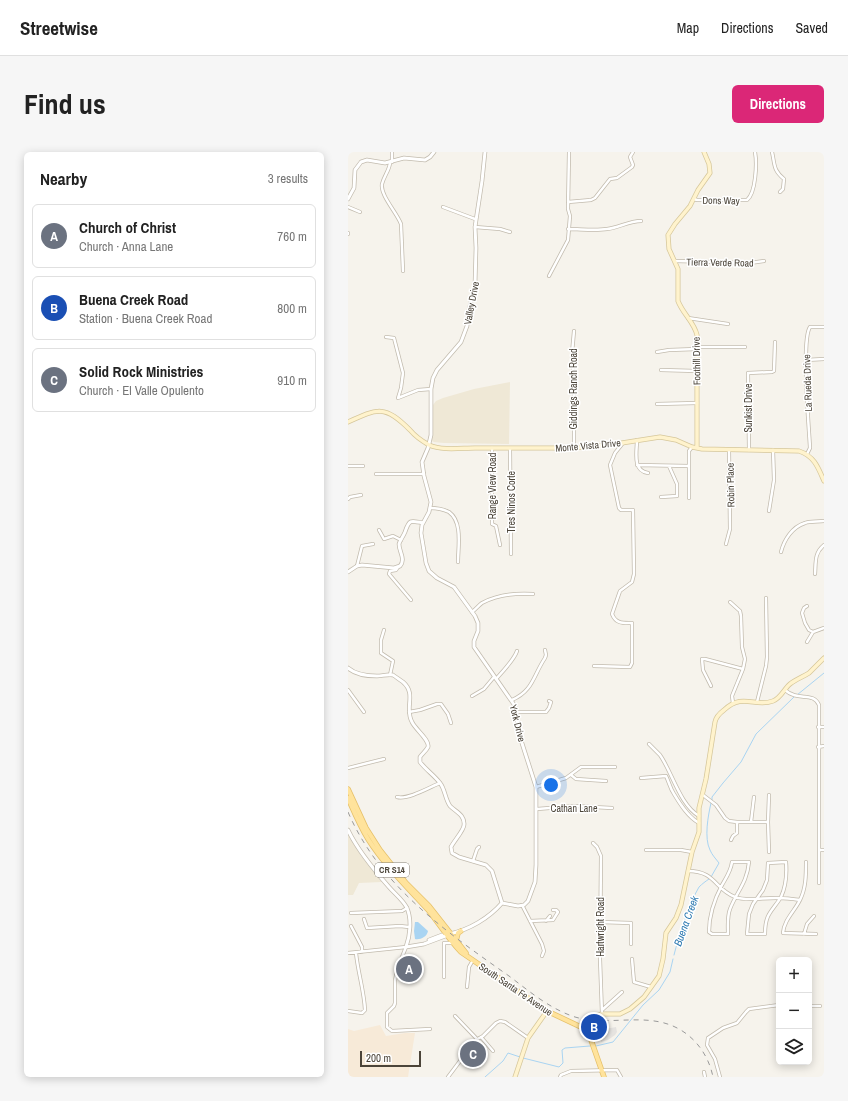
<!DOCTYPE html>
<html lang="en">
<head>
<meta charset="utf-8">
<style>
	:root { --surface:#fff; --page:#f6f6f6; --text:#222; --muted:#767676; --line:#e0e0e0; --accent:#db2777 }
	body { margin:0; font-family:"Archivo Narrow",sans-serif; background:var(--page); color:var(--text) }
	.controls { position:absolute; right:12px; bottom:12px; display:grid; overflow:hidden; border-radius:6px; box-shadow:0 2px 10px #0003 }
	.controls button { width:36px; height:36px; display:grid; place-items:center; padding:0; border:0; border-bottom:1px solid var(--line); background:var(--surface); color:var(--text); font:20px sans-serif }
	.scale { position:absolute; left:12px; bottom:10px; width:61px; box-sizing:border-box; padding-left:4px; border:2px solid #4b4439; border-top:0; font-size:11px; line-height:14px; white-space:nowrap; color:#4b4439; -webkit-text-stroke:3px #fff; paint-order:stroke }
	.you { position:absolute; left:203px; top:633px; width:14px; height:14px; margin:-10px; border:3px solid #fff; border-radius:50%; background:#1a73e8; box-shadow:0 0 0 6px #1a73e833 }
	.badge { display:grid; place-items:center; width:26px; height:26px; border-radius:50%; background:var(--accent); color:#fff; font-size:13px; font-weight:700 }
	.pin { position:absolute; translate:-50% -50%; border:2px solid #fff; box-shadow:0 1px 4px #0006 }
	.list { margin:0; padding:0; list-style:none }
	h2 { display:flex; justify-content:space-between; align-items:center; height:52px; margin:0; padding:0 16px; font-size:17px }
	h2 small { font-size:13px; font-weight:400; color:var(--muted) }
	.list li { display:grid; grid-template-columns:26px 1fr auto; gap:12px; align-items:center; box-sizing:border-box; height:64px; margin:0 8px 8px; padding:0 8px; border:1px solid var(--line); border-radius:6px }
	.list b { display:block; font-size:15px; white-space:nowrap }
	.list p { margin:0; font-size:13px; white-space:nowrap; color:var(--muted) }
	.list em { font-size:13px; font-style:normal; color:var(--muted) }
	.icon { flex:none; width:22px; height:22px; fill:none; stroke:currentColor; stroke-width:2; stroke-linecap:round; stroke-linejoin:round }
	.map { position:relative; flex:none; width:476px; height:925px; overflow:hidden; border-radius:6px }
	header { display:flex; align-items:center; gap:24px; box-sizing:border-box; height:56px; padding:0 20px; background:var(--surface); border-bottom:1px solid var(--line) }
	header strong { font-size:19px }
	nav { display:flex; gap:22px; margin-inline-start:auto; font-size:14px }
	.intro { display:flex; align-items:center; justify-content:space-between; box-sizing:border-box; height:96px; padding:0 24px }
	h1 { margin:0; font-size:28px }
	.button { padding:10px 18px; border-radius:6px; background:var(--accent); color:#fff; font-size:14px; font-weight:700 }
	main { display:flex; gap:24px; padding:0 24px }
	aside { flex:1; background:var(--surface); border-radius:6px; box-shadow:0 2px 10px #0003 }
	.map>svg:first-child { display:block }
</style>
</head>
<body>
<header>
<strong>Streetwise</strong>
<nav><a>Map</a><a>Directions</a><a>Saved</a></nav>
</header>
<div class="intro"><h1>Find us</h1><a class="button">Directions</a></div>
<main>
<aside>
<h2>Nearby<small>3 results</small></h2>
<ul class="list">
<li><span class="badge" style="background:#6b7280">A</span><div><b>Church of Christ</b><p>Church · Anna Lane</p></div><em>760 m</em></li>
<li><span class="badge" style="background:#1a4fb4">B</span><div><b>Buena Creek Road</b><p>Station · Buena Creek Road</p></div><em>800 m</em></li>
<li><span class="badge" style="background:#6b7280">C</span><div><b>Solid Rock Ministries</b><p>Church · El Valle Opulento</p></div><em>910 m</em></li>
</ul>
</aside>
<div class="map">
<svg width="476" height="925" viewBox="0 0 476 925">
	<rect width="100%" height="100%" fill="#f6f3ec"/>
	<path fill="#f7ead8" d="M32 873 38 884 57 881H67L60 925H0V877L6 879Z"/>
	<path fill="#efe8d6" d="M162 230 161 292 96 291 86 290 84 289 85 253 88 249 95 246 126 237Z
		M0 681 13 704 34 730 11 731 5 743H0Z"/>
	<path fill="#e5e3e0" d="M268 875 269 880 267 883 260 888 253 890 252 878Z"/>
	<path fill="#a9d4f2" d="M67 770H70L80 779C79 785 72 788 67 787L66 779Z"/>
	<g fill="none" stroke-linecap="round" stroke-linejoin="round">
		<path stroke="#a9d4f2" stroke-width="1" d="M449 543 476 521
			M364 648V645L375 631 393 610 408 582 446 545
			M363 651C360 664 356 686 362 698 364 703 368 707 371 711L363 725
			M326 803C331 783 341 752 351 735 354 732 358 729 361 727
			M248 894 265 890 295 853 311 838 322 820 325 807
			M175 906 211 915 215 911 214 898 217 896 242 894
			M137 925 155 909 160 901 172 905"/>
		<defs>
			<path id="minor" d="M424 0C427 13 425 18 436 27L435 37 432 40
				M44 10V0
				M42 11C41 19 36 24 34 32 32 43 49 61 53 72L55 119
				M346 47 349 48H399C408 41 409 11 407 0
				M220 50 243 48 247 46 262 27 269 26 284 15 285 13 282 5 285 0
				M0 55 12 60
				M95 55 127 67
				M127 75 152 77 162 80
				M220 77C233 77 247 79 259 77 270 76 281 69 293 69
				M0 81V82
				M327 109 402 111 416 109
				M201 124 220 88 222 64 220 57 221 0
				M340 166 380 172
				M38 185 46 186 55 221 53 236 50 246 70 238 83 237
				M309 200 321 198 349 197 352 195H397
				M458 208 476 207
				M313 218 349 219
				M309 252 349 251
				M289 288C289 299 284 319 300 321
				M144 296V372L148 374 152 393
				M226 296V229L224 201 226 179
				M162 297 163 402
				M401 298 400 221 424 220 426 219 427 190
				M459 302 462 296C461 275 453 188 462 175H476
				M289 313 341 314
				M0 314H15
				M28 322H76
				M313 345 329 344V332L321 314
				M341 346V299L344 295
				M0 347 2 345 13 343
				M82 356C88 356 95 357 101 360 115 370 110 395 110 410
				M421 359 426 328 425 298
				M31 378 36 387 45 384 53 388
				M378 392 382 377 381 298
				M433 400C436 388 444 375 457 371 462 369 470 370 476 369
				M9 414 14 394 25 392
				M50 415 48 418 42 419 41 422 63 448
				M467 422C468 411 466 401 476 393
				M382 450 392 459 393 464 394 495 397 507 395 517 384 544 385 551
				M459 454 456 456 454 461 457 471 461 478 465 480 476 476
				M124 460C128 457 131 453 134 451 149 443 169 441 185 442
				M36 478 33 488V501L45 509 42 523
				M459 490 465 480
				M246 514 282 515 284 511V471C275 471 268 472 264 462L272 439 284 430 286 422 285 358H273L271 356 262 313 267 301 275 291
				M148 527C155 519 166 508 169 499
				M363 534 355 518 354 507H357L395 517
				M0 538 16 560
				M437 538C450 550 465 539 471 553V731
				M124 544 136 537 146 525
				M164 548C185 539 185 524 197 506L198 503 197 498
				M409 550 418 514 419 505 418 446
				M61 560 72 558 89 552H93L100 562 103 571
				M169 560H198L201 556 203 550 201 549
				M470 575H476
				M301 592C304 595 308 599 312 603 324 620 332 653 351 664
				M470 595 476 594
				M0 616 36 607
				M223 623 228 627 258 629
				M293 626 318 624C321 630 322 636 326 642 332 652 340 665 351 671
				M188 635 218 626 233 615H267
				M355 643 368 653 377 666 381 669 389 670H420
				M49 645C60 648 82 635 92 631
				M189 657 227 654 264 656
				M403 670 406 645
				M383 688 385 684 389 681V670
				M245 691 249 695 253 704 252 807 254 862
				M298 698H333L344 700
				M471 698H476
				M421 700 420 670 421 643
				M125 709 129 697 131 695
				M384 710H401C399 731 389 739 382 757 379 765 380 774 380 782H364L361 780C361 763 366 748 374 733 378 726 383 719 384 710Z
				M438 710C439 722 438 734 433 745 424 760 417 761 417 782H399L401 762 405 752 415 738 419 728 420 711Z
				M458 710C458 723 458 736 452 748 446 760 436 768 435 781L468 782
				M340 719C368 719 366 737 387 745 400 750 417 745 431 746 438 746 445 747 452 748
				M174 753 194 792 196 799 194 804
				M3 761 54 759 59 756
				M16 767 19 776 52 774 61 775
				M182 769 205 768 210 760 208 758H205
				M198 769 202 764
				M252 770 283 771V792
				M3 774 14 795V800
				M456 782 459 772 466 764
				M0 801 58 795 50 815 47 828V851L46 854 39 861V875L44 879 82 877
				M284 807 286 830 303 835
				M96 825V791H104
				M119 835 121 815 125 808
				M461 854H472
				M254 858 274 840
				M0 859 14 861 17 858C16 838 10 821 8 801
				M107 864 128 886
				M133 885 145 899
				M356 920 357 925
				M100 925 112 909 119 905 121 901 122 895 126 889 135 884 148 871 152 869 157 870 180 886
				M212 925 213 923 223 919 269 918 273 925
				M372 925 367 907 359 893 360 886 375 876 389 871 398 860 401 857 431 853"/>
			<path id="tertiary" d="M137 0 134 29 127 75 128 96 127 133 121 158 119 174 113 190 89 218 85 226 83 237V283L80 296 74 310 76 324 83 350 81 360 74 373 73 381 78 411 81 419 89 426 106 435 127 464 130 471V479L126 489V495L167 554 172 585 188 635V713L187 730 180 749 176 753 170 754 154 751
				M0 47 6 36 7 18 13 10 19 8 37 11 56 6 77 8 82 5 86 0
				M0 420 9 414 14 413 46 416 52 414C58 407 51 400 51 392 52 388 55 385 57 380 61 368 62 368 75 371
				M0 516C7 522 20 524 29 524 34 524 40 522 45 523 48 525 52 528 55 530 69 542 56 556 64 570 67 577 82 588 80 595 78 599 74 602 72 605V610C78 618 86 623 92 631 97 637 97 647 102 654 108 660 117 663 116 673 116 678 106 689 103 695L104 701 111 705 138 713 144 719 154 751
				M0 678C10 699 26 718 41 735 47 742 55 748 59 756 64 768 62 784 58 795L76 792 100 783
				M101 782C121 778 141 766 154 751
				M81 788 94 783"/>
			<path id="secondary" d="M0 270C30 256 37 253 62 278 67 284 74 289 81 293 95 299 113 296 127 296
				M127 296H223L261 293 312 285 328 288 344 295 354 297 451 299C466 304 470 315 476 329
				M349 296V183C346 170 335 162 330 149V117L321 97 320 83 327 72 342 54 350 38 362 21 361 12 356 0
				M235 876 241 868 246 864 254 862H272L282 857 296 845 311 824 315 807 318 781 328 766 333 753 344 700 351 680V656L358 627 367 570C368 565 372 561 376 558 395 540 407 556 425 549 433 546 436 537 442 532 448 527 455 525 461 521 466 516 471 511 476 506
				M167 925 180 886 199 859"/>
			<path id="primary" d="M0 637 18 676 32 698 58 731 81 754 118 801
				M0 646C6 660 12 674 20 687 37 714 60 736 81 759 92 773 101 788 113 800L199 859 235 876 242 885 256 925
				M108 789 110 781 113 779"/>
		</defs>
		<use href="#minor" stroke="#c2bbae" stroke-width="4"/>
		<use href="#tertiary" stroke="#c2bbae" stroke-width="4.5"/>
		<use href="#secondary" stroke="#d6c79b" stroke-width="5"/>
		<use href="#primary" stroke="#e6c16a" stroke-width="5.5"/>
		<use href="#minor" stroke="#fff" stroke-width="2.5"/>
		<use href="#tertiary" stroke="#fff" stroke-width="3"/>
		<use href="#secondary" stroke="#fff3cd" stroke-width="3.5"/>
		<use href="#primary" stroke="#ffe39c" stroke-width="4"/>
		<path stroke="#9a9a9a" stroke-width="1" stroke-dasharray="5 5" stroke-linecap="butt" d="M0 660C32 734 97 779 161 824 181 839 202 857 227 865 261 875 299 859 331 877 349 887 361 905 365 925"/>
	</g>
	<g text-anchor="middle" stroke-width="3" stroke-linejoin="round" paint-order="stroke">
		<rect fill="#fff" stroke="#817c74" stroke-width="1" x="27" y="711" width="34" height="14" rx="3"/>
		<g font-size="9" font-weight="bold" fill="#4b4439">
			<text x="44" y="721">CR S14</text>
		</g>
		<g font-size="10" fill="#4b4439" stroke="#fff">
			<text transform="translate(373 48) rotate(1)" y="4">Dons Way</text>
			<text transform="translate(372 110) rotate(1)" y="4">Tierra Verde Road</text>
			<text transform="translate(123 151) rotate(-79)" y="4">Valley Drive</text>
			<text transform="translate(348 209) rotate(-91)" y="4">Foothill Drive</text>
			<text transform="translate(459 231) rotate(-92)" y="4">La Rueda Drive</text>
			<text transform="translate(225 237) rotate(-90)" y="4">Giddings Ranch Road</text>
			<text transform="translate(400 256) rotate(-90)" y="4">Sunkist Drive</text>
			<text transform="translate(240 293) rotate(-5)" y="4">Monte Vista Drive</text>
			<text transform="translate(382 333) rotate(-91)" y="4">Robin Place</text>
			<text transform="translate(144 334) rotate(-90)" y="4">Range View Road</text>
			<text transform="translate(163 350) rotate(-90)" y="4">Tres Ninos Corte</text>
			<text transform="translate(170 571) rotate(76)" y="4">York Drive</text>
			<text x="226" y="660">Cathan Lane</text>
			<text transform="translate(252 775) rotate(-90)" y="4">Hartwright Road</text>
			<text transform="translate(168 837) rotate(34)" y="4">South Santa Fe Avenue</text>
		</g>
		<g font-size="11" font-style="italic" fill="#2e7ab2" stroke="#fff">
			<text transform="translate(338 769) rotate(-70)" y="4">Buena Creek</text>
		</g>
	</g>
</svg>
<div class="controls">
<button>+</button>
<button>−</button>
<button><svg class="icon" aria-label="layers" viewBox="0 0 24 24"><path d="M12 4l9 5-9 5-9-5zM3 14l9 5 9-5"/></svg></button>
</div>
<div class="scale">200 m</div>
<div class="you"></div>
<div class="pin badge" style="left:61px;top:817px;background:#6b7280">A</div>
<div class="pin badge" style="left:246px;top:875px;background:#1a4fb4">B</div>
<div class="pin badge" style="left:125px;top:902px;background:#6b7280">C</div>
</div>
</main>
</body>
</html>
